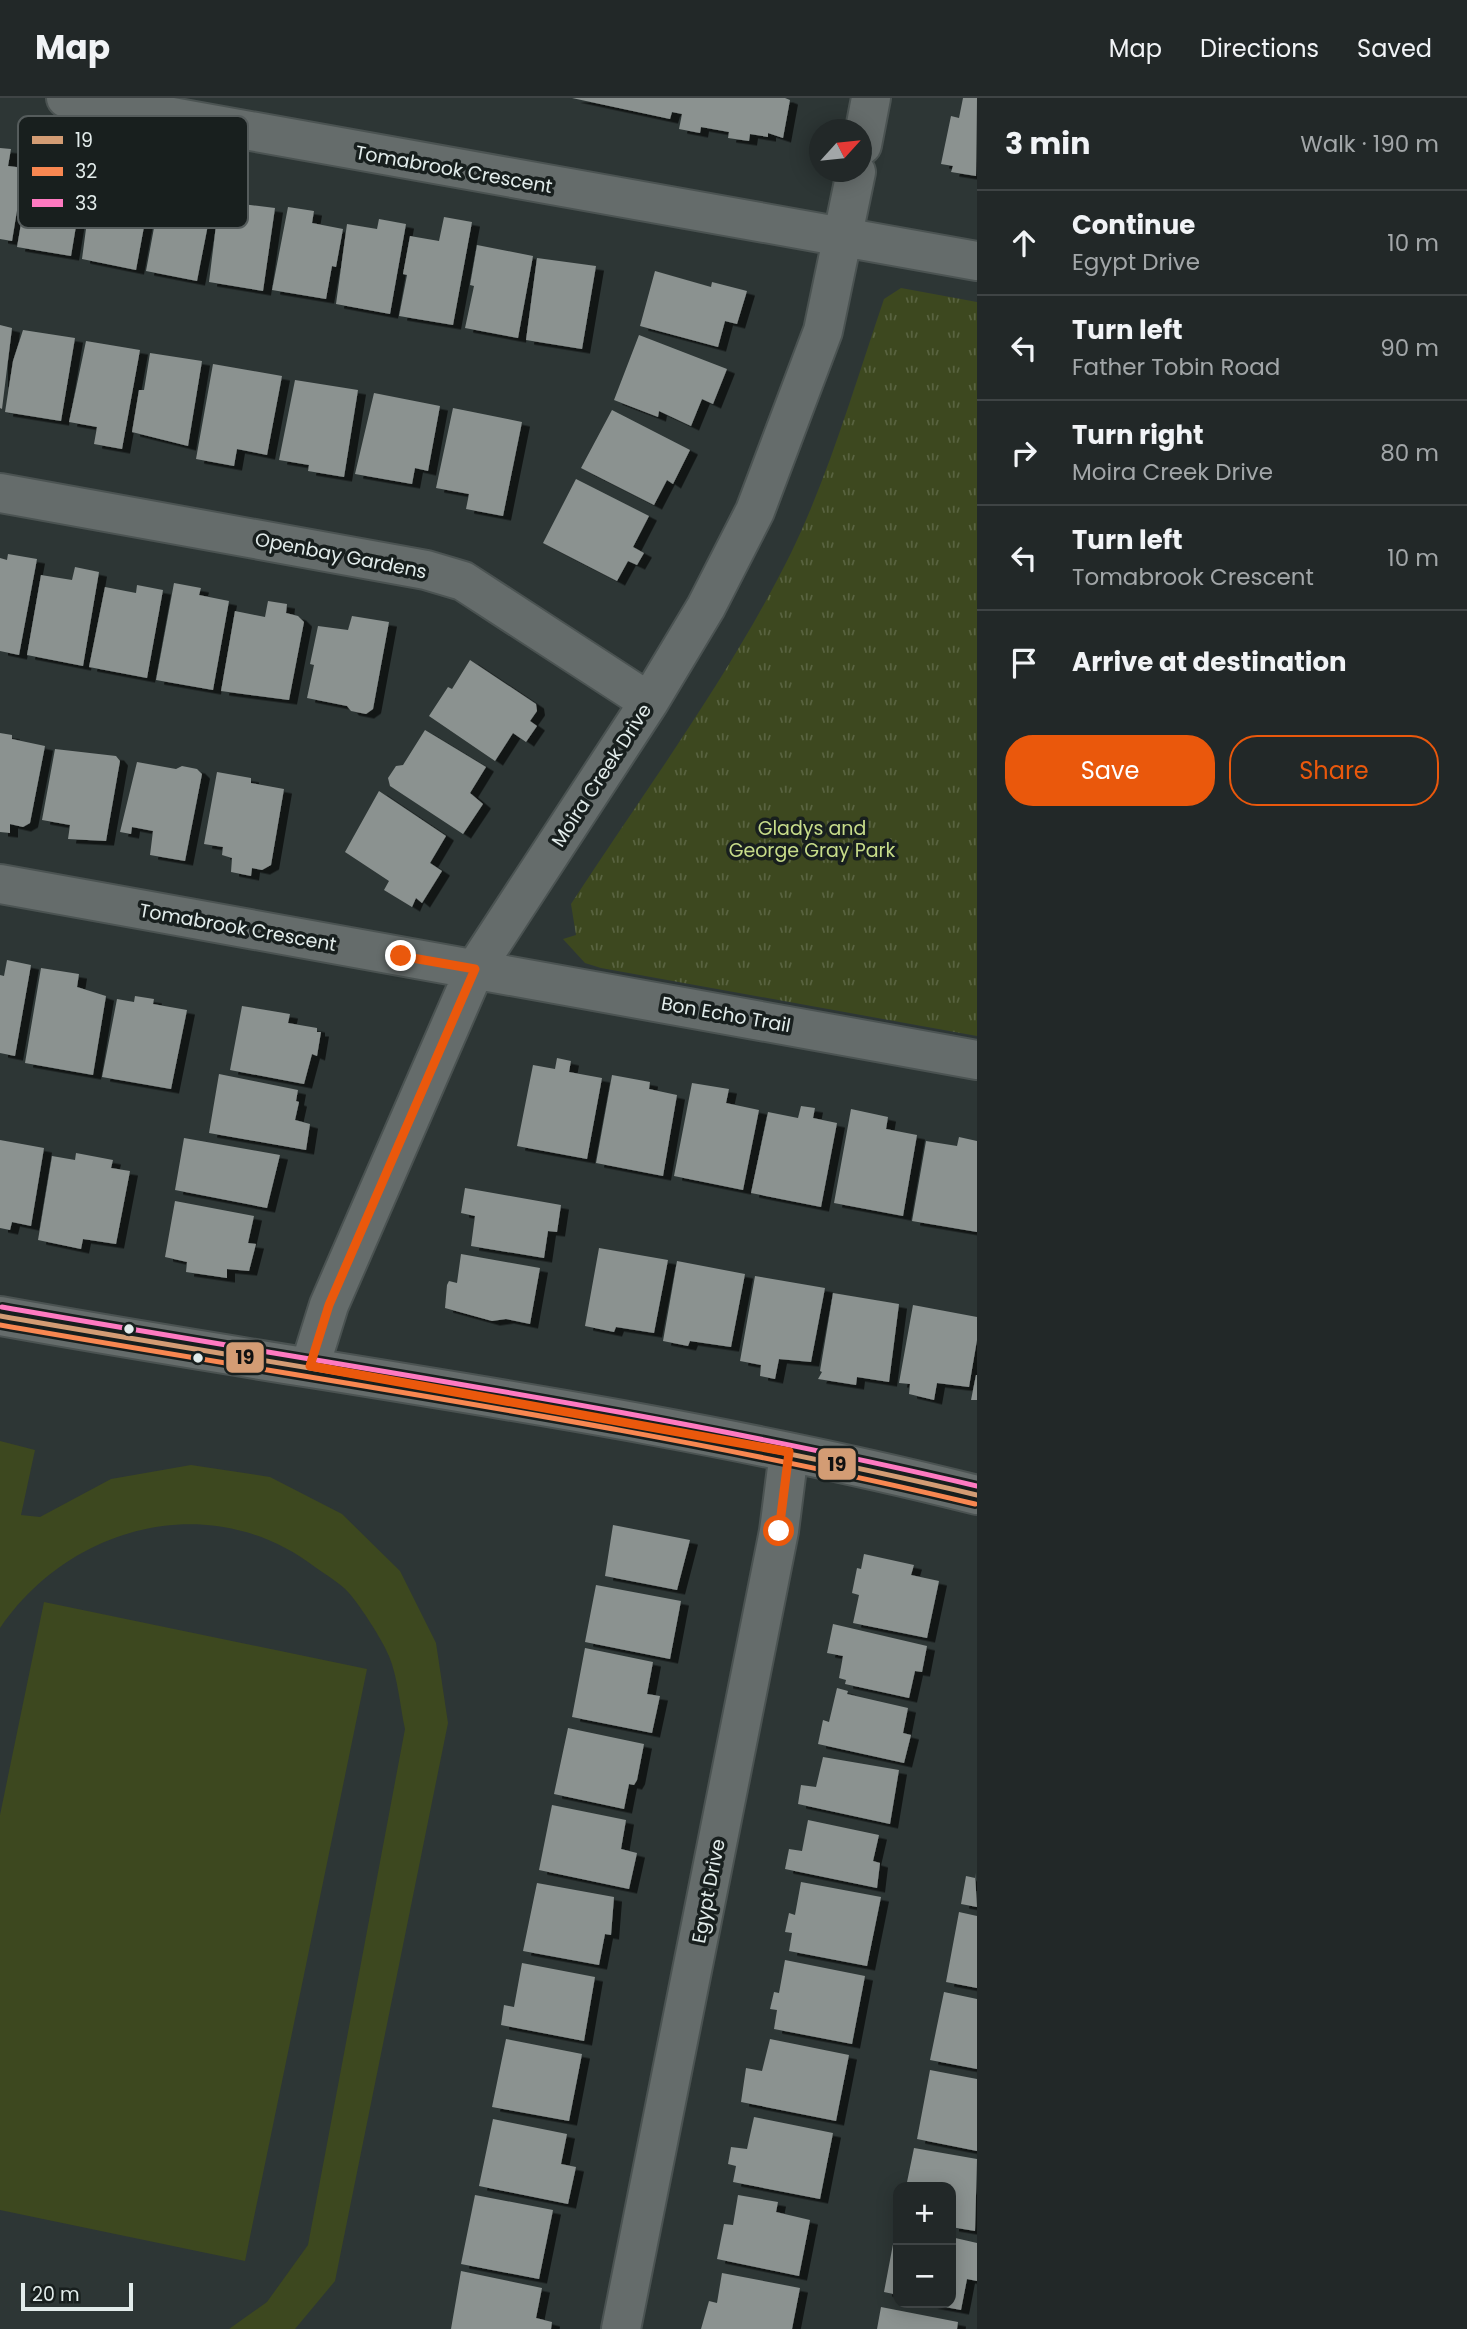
<!DOCTYPE html>
<html lang="en">
<head>
<meta charset="utf-8">
<style>
	:root { --surface:#222828; --page:#2e3434; --text:#f1f3f6; --muted:#a2a6a8; --line:#3f4445; --accent:#ea580c }
	body { margin:0; font-family:Poppins,sans-serif; background:var(--page); color:var(--text) }
	.controls { position:absolute; right:21px; bottom:21px; display:grid; overflow:hidden; border-radius:14px; box-shadow:0 4px 18px #0003 }
	.controls button { width:63px; height:63px; display:grid; place-items:center; padding:0; border:0; border-bottom:2px solid var(--line); background:var(--surface); color:var(--text); font:35px sans-serif }
	.compass { position:absolute; left:809px; top:21px; width:63px; height:63px; border-radius:50%; background:var(--surface); box-shadow:0 4px 18px #0003; rotate:63deg }
	.scale { position:absolute; left:21px; bottom:18px; width:112px; box-sizing:border-box; padding-left:7px; border:4px solid #e2eceb; border-top:0; font-size:19px; line-height:24px; white-space:nowrap; color:#e2eceb; -webkit-text-stroke:5px #181f1e; paint-order:stroke }
	.stop { position:absolute; width:21px; height:21px; margin:-16px; border:5px solid #ea580c; border-radius:50%; background:#fff }
	.stop.end { background:#ea580c; border-color:#fff; box-shadow:0 2px 7px #0008 }
	.list { margin:0; padding:0; list-style:none }
	h2 { display:flex; justify-content:space-between; align-items:center; height:91px; margin:0; padding:0 28px; font-size:30px }
	h2 small { font-size:23px; font-weight:400; color:var(--muted) }
	.list li { display:grid; grid-template-columns:46px 1fr auto; gap:21px; align-items:center; box-sizing:border-box; height:105px; padding:0 28px; border-top:2px solid var(--line) }
	.list b { display:block; font-size:26px; white-space:nowrap }
	.list p { margin:0; font-size:23px; white-space:nowrap; color:var(--muted) }
	.list em { font-size:23px; font-style:normal; color:var(--muted) }
	.actions { display:flex; gap:14px; padding:21px 28px }
	.actions a { flex:1; padding:16px 0; border:2px solid var(--accent); border-radius:28px; text-align:center; font-size:24px; color:var(--accent) }
	.actions .main { background:var(--accent); color:#fff }
	.icon { flex:none; width:38px; height:38px; fill:none; stroke:currentColor; stroke-width:2; stroke-linecap:round; stroke-linejoin:round }
	.map { position:relative; flex:none; width:977px; height:2231px; overflow:hidden }
	header { display:flex; align-items:center; gap:42px; box-sizing:border-box; height:98px; padding:0 35px; background:var(--surface); border-bottom:2px solid var(--line) }
	header strong { font-size:33px }
	nav { display:flex; gap:38px; margin-inline-start:auto; font-size:24px }
	main { display:flex }
	aside { flex:1; background:var(--surface) }
	.map>svg:first-child { display:block }
</style>
</head>
<body>
<header>
<strong>Map</strong>
<nav><a>Map</a><a>Directions</a><a>Saved</a></nav>
</header>
<main>
<div class="map">
<svg width="977" height="2231" viewBox="0 0 977 2231">
	<defs>
		<pattern id="park-tufts" width="24" height="20" patternUnits="userSpaceOnUse" patternTransform="scale(1.75)"><rect width="24" height="20" fill="#3d481f"/><path d="M3 7l-1-3M5 7V3M7 7l1-3M15 17l-1-3M17 17v-4M19 17l1-3" fill="none" stroke="#596340"/></pattern>
		<filter id="shadow"><feDropShadow dx="8" dy="4.5" stdDeviation="0" flood-color="#0009"/></filter>
	</defs>
	<rect width="100%" height="100%" fill="#2d3635"/>
	<path fill="#3d481f" d="M0 1343 35 1352 21 1417 40 1419 111 1381 191 1367 270 1379 342 1416 400 1473 436 1545 448 1625 335 2183 295 2231H229L267 2204 308 2147 405 1631C400 1608 398 1580 389 1558 382 1541 361 1509 349 1495 340 1485 326 1477 315 1469 212 1390 71 1426 0 1530Z
		M44 1504 367 1571 245 2163 0 2112V1717Z"/>
	<path fill="url(#park-tufts)" d="M901 190 977 204V938L601 870 585 865 563 841 576 837 571 806C646 691 730 578 791 455 830 374 855 286 884 201Z"/>
	<path fill="#8b9290" filter="url(#shadow)" d="M572 0H785L790 2 783 40 768 35V39L750 36 749 43 728 40 729 34 701 29 700 35 679 31 682 16 672 14 670 21Z
		M963 0H977L976 78 951 74 953 68 941 66 951 18 959 20Z
		M0 50 11 51 8 68 24 70 12 143 0 141Z
		M31 67 90 80 83 117 78 116 71 158 17 149Z
		M125 74 153 80 136 172 82 161 93 78 123 83Z
		M156 90 213 101 197 183 146 173 156 119 150 118Z
		M219 103 275 110 263 193 209 184Z
		M288 109 314 113 312 125 343 131 336 169 332 168 326 201 272 192Z
		M444 119 472 124 453 227 399 218 407 177 403 176 410 138 439 143Z
		M379 121 406 126 390 216 336 206 347 126 377 131Z
		M477 147 533 158 518 240 465 230 474 188 470 187Z
		M537 160 596 168 582 251 526 242Z
		M655 173 711 189 712 184 747 193 737 226 725 223 718 249 640 228Z
		M0 227 12 230 2 311 0 310Z
		M23 232 75 240 61 323 5 314 13 263Z
		M639 237 727 271 713 306 702 301 691 328 659 313 658 319 614 302Z
		M86 243 140 252 122 351 94 346 97 329 69 324Z
		M150 255 202 263 188 348 132 334 139 292H144Z
		M213 266 282 278 267 357 237 351 234 368 196 361Z
		M295 282 358 292 344 379 308 373 309 367 279 362Z
		M374 295 440 308 428 373 415 370 412 386 355 376Z
		M453 310 522 324 503 418 466 411 469 396 436 390Z
		M612 312 690 352 673 386 667 382 654 407 581 370Z
		M576 381 649 418 633 449 644 455 637 467 628 463 617 483 543 445Z
		M8 456 37 461 19 557 0 553V460L7 462Z
		M75 469 99 474 83 568 27 557 41 477 72 482Z
		M174 485 201 490 199 497 229 503 213 592 156 582Z
		M137 487 163 492 147 580 89 569 105 489 136 495Z
		M268 503 287 506 286 515 298 518 304 524 289 602 221 593 235 513 265 519Z
		M352 518 389 524 373 611 366 616 351 613 347 608 307 600 314 567 310 566 318 528 348 532Z
		M470 562 536 606 537 613 530 623 537 628 526 644 513 635 495 663 429 618 448 589 452 591Z
		M425 632 486 669 470 695 483 706 463 736 390 688 388 680 396 668 403 667Z
		M0 635 12 637V641L45 648 30 725 23 729 10 726V735L0 734Z
		M55 651 116 658 120 663 106 743 68 741 70 727 42 722Z
		M137 664 176 671 182 668 197 671 202 676 185 763 150 757 153 733 132 729 131 736 120 734Z
		M217 674 251 680V685L284 691 271 767 262 772 252 770 251 778 231 774 232 760 222 757 223 749 204 746Z
		M379 693 446 738 430 765 442 773 422 805 416 800 412 809 384 792 389 783 345 754Z
		M7 862 31 867 15 958 0 955V877L4 878Z
		M41 870 79 876 77 889 106 898 93 977 25 965Z
		M135 898 154 901 153 906 187 912 171 991 102 979 117 901 134 904Z
		M242 908 290 916 288 925 317 930V934H321L317 958 312 956 304 986 230 972Z
		M557 960 571 963 569 974 602 980 587 1061 517 1048 533 967 555 971Z
		M219 976 298 992 296 1003 299 1004 295 1022 310 1026 306 1052 209 1035Z
		M612 977 650 984 649 991 677 997 663 1078 596 1065Z
		M692 985 729 991 726 1005 759 1012 743 1092 674 1078Z
		M801 1008 815 1010 813 1020 837 1025 821 1109 751 1095 768 1014 798 1020Z
		M851 1011 888 1019 886 1031 917 1037 903 1118 834 1105Z
		M959 1039 977 1043V1134L912 1123 926 1043 957 1048Z
		M184 1040 280 1057 267 1110 175 1092Z
		M0 1042 44 1050 31 1128 12 1124 10 1132 0 1130Z
		M76 1055 113 1062 111 1070 130 1073 116 1146 83 1141 81 1151 38 1142 52 1058 75 1062Z
		M465 1090 561 1107 557 1134 548 1133 544 1160 471 1148 475 1118 461 1115Z
		M175 1103 254 1118 248 1145 256 1146 249 1173 227 1171V1180L186 1174 187 1164 165 1159Z
		M599 1150 668 1162 654 1235 616 1229 614 1234 585 1228Z
		M461 1156 540 1170 530 1226 506 1221 492 1223 445 1210 447 1187 449 1183 457 1185Z
		M677 1163 745 1176 731 1249 690 1243 688 1248 663 1243Z
		M755 1178 825 1190 811 1264 779 1261 775 1281 760 1278 761 1267 740 1263Z
		M833 1195 899 1206 889 1284 857 1279 856 1287 818 1281 822 1274 820 1273Z
		M913 1207 977 1219V1242L969 1289 937 1285 934 1302 909 1296 910 1286 899 1285Z
		M976 1277H977V1302H971Z
		M613 1427 690 1442 677 1492 605 1478Z
		M864 1456 914 1467 911 1477 939 1483 927 1540 853 1525 859 1497 852 1495 857 1470 861 1471Z
		M596 1487 681 1503 670 1561 585 1544Z
		M833 1526 927 1548 922 1574 915 1573 909 1600 845 1586 846 1582 839 1580 843 1558 827 1555Z
		M585 1550 653 1564 647 1596 660 1598 652 1635 572 1619Z
		M837 1590 848 1593 847 1596 908 1610 903 1635 911 1637 904 1665 818 1646 823 1622 829 1624Z
		M568 1630 644 1646 637 1682 634 1687 629 1686 624 1711 554 1696Z
		M823 1659 899 1672 890 1726 798 1706 801 1687 816 1689Z
		M552 1707 626 1722 621 1751 637 1755 629 1791 539 1772Z
		M808 1722 879 1737 873 1763 880 1765 877 1790 785 1771 789 1751 802 1753Z
		M975 1775 977 1809 961 1806 966 1778 975 1780Z
		M801 1784 881 1799 867 1868 789 1853 792 1835 785 1834 789 1815 795 1817Z
		M537 1785 614 1799 611 1837 605 1836 599 1867 523 1853Z
		M959 1814 977 1818V1890L946 1884Z
		M785 1862 865 1878 852 1946 774 1931 777 1912 770 1911 774 1894 779 1895Z
		M522 1865 595 1879 584 1943 501 1927 504 1907 514 1909Z
		M944 1894 977 1901V1971L930 1962Z
		M506 1941 582 1956 569 2023 492 2009Z
		M770 1941 849 1957 836 2023 741 2004 746 1970 762 1973Z
		M930 1972 977 1981V2053L917 2041Z
		M754 2019 833 2035 820 2101 733 2084 736 2068 728 2066 731 2049 747 2051Z
		M493 2021 567 2036 561 2066 576 2069 568 2106 479 2088Z
		M914 2050 977 2061 975 2133 951 2129V2089H906Z
		M475 2097 553 2112 539 2181 461 2166Z
		M738 2097 778 2104 776 2114 810 2122 799 2178 717 2161 724 2126 733 2127Z
		M897 2125H898V2197L884 2194Z
		M951 2139 977 2145V2183L967 2181 961 2212 929 2206 951 2205Z
		M461 2173 542 2190 536 2220 552 2224 551 2231H451Z
		M722 2175 800 2190 792 2231H701L709 2203 717 2205Z
		M881 2209 958 2224 957 2231H877Z"/>
	<g fill="none" stroke-linecap="round" stroke-linejoin="round">
		<defs>
			<path id="minor" d="M66 0 977 163
				M862 47 871 0
				M0 395 426 472 463 483 649 604
				M0 786 977 962
				M0 1218C326 1277 656 1316 977 1397
				M310 1268 329 1207 475 871 649 604 706 509 755 413 823 233 856 74
				M621 2231 779 1433 789 1354"/>
		</defs>
		<use href="#minor" stroke="#4b5352" stroke-width="42"/>
		<use href="#minor" stroke="#656c6b" stroke-width="38"/>
		<defs>
			<path id="bus-1" d="M0 1218C326 1275 654 1321 977 1397"/>
			<path id="bus-2" d="M0 1227C326 1284 653 1329 975 1406"/>
			<path id="bus-3" d="M2 1209C327 1266 655 1312 977 1388"/>
		</defs>
		<use href="#bus-1" stroke="#181f1e" stroke-width="10"/>
		<use href="#bus-2" stroke="#181f1e" stroke-width="10"/>
		<use href="#bus-3" stroke="#181f1e" stroke-width="10"/>
		<use href="#bus-1" stroke="#d39c74" stroke-width="5"/>
		<use href="#bus-2" stroke="#f88751" stroke-width="5"/>
		<use href="#bus-3" stroke="#fe7ac1" stroke-width="5"/>
	</g>
	<g fill="none" stroke-linecap="round" stroke-linejoin="round">
		<path stroke="#ea580c" stroke-width="9" d="M401 858 475 871 329 1207 310 1268 789 1354 779 1433"/>
	</g>
	<g fill="#e2eceb" stroke="#181f1e" stroke-width="2.5">
		<circle cx="129" cy="1231" r="6"/>
		<circle cx="198" cy="1260" r="6"/>
	</g>
	<g text-anchor="middle" stroke-width="7" stroke-linejoin="round" paint-order="stroke">
		<g font-size="19" fill="#e2eceb" stroke="#181f1e">
			<text transform="translate(454 71) rotate(10)" y="7">Tomabrook Crescent</text>
			<text transform="translate(341 457) rotate(11)" y="7">Openbay Gardens</text>
			<text transform="translate(601 677) rotate(-57)" y="7">Moira Creek Drive</text>
			<text transform="translate(238 829) rotate(10)" y="7">Tomabrook Crescent</text>
			<text transform="translate(726 916) rotate(10)" y="7">Bon Echo Trail</text>
			<text transform="translate(708 1793) rotate(-79)" y="7">Egypt Drive</text>
		</g>
		<g font-size="19" fill="#c7dc8a" stroke="#181f1e">
			<text x="812" y="737">Gladys and<tspan x="812" dy="22">George Gray Park</tspan></text>
		</g>
	</g>
	<rect x="18" y="18" width="230" height="112" rx="10" fill="#181f1e" stroke="#555c5c" stroke-width="2"/>
	<rect x="32" y="38" width="31" height="8" fill="#d39c74"/>
	<rect x="32" y="69" width="31" height="9" fill="#f88751"/>
	<rect x="32" y="101" width="31" height="8" fill="#fe7ac1"/>
	<g font-size="19" fill="#e2eceb">
		<text x="75" y="49">19</text>
		<text x="75" y="80">32</text>
		<text x="75" y="112">33</text>
	</g>
	<g stroke="#181f1e" stroke-width="2.5">
		<rect x="225" y="1243" width="40" height="33" rx="7" fill="#d39c74"/>
		<rect x="817" y="1349" width="40" height="34" rx="7" fill="#d39c74"/>
	</g>
	<g font-size="19" text-anchor="middle" font-weight="bold" fill="#111">
		<text x="245" y="1266">19</text>
		<text x="837" y="1373">19</text>
	</g>
</svg>
<div class="controls">
<button>+</button>
<button>−</button>
</div>
<svg class="compass" viewBox="-18 -18 36 36"><path d="M0-13l5 13h-10z" fill="#e53935"/><path d="M0 13l5-13h-10z" fill="#a2a6a8"/></svg>
<div class="scale">20 m</div>
<div class="stop" style="left:779px;top:1433px"></div>
<div class="stop end" style="left:401px;top:858px"></div>
</div>
<aside>
<h2>3 min<small>Walk · 190 m</small></h2>
<ul class="list">
<li><svg class="icon" aria-label="ahead" viewBox="0 0 24 24"><path d="M12 20V5M6 11l6-6 6 6"/></svg><div><b>Continue</b><p>Egypt Drive</p></div><em>10 m</em></li>
<li><svg class="icon" aria-label="left" viewBox="0 0 24 24"><path d="M17 20v-9H6M10 6l-5 5 5 5"/></svg><div><b>Turn left</b><p>Father Tobin Road</p></div><em>90 m</em></li>
<li><svg class="icon" aria-label="right" viewBox="0 0 24 24"><path d="M7 20v-9h11M14 6l5 5-5 5"/></svg><div><b>Turn right</b><p>Moira Creek Drive</p></div><em>80 m</em></li>
<li><svg class="icon" aria-label="left" viewBox="0 0 24 24"><path d="M17 20v-9H6M10 6l-5 5 5 5"/></svg><div><b>Turn left</b><p>Tomabrook Crescent</p></div><em>10 m</em></li>
<li><svg class="icon" aria-label="arrive" viewBox="0 0 24 24"><path d="M6 21V4h12l-3 4 3 4H6"/></svg><div><b>Arrive at destination</b></div></li>
</ul>
<div class="actions"><a class="main">Save</a><a>Share</a></div>
</aside>
</main>
</body>
</html>
